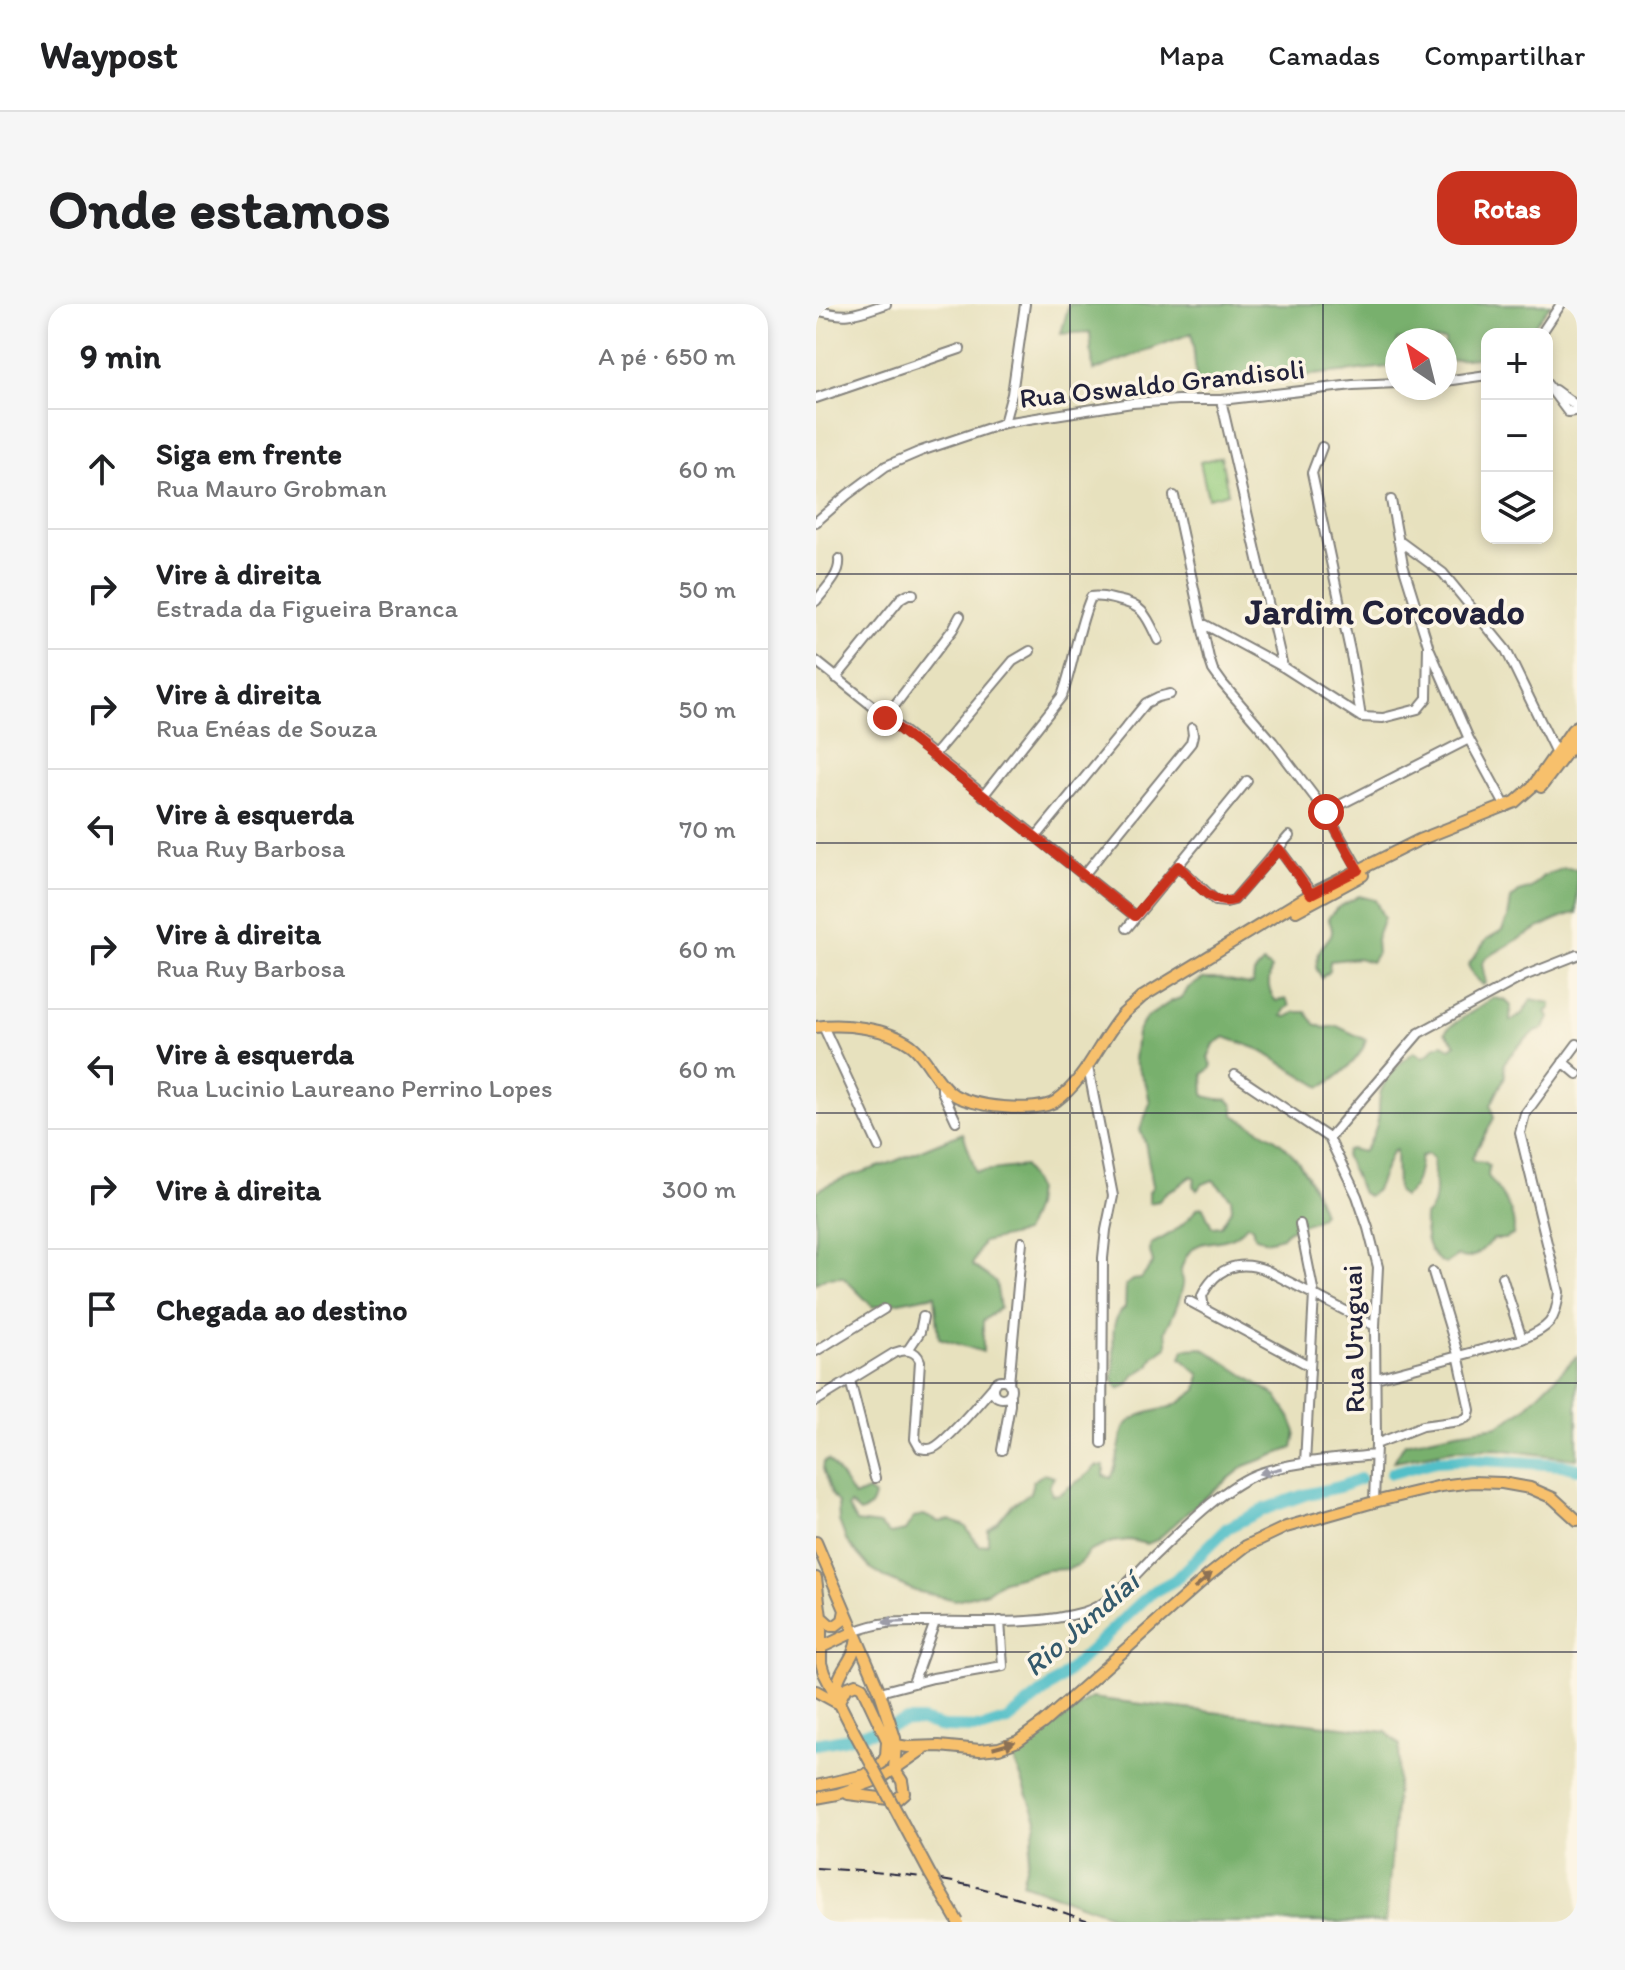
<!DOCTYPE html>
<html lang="pt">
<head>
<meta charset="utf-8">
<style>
	:root { --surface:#fff; --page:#f6f6f6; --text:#202124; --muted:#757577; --line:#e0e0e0; --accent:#c8321e }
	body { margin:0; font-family:Itim,sans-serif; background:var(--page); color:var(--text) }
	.controls { position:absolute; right:24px; top:24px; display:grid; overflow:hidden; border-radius:16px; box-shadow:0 4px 12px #0003 }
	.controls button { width:72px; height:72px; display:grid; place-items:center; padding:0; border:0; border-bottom:2px solid var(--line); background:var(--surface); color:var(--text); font:40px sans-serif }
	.compass { position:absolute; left:569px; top:24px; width:72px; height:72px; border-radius:50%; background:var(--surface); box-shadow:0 4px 12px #0003; rotate:325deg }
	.stop { position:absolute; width:24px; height:24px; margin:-18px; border:6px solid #c8321e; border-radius:50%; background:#fff }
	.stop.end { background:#c8321e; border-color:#fff; box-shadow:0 2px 8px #0008 }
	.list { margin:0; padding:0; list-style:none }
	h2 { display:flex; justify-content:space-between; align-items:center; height:104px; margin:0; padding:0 32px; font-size:34px }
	h2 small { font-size:26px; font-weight:400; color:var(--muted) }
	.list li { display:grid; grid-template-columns:52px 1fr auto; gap:24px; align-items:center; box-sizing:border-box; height:120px; padding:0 32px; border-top:2px solid var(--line) }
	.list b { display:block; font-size:30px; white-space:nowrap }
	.list p { margin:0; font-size:26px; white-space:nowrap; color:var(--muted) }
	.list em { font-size:26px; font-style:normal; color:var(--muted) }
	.icon { flex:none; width:44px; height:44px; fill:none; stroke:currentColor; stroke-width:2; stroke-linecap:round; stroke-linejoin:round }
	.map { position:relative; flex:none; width:761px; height:1618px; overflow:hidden; border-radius:24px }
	header { display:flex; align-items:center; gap:48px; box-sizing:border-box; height:112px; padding:0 40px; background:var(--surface); border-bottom:2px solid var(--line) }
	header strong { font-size:38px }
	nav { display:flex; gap:44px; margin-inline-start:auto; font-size:28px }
	.intro { display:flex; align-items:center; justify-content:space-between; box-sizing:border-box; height:192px; padding:0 48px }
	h1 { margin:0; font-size:56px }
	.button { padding:20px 36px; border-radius:24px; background:var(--accent); color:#fff; font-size:28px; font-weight:700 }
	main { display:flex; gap:48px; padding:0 48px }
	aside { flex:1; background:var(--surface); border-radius:24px; box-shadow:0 4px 12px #0003 }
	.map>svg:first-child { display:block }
</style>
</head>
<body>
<header>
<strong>Waypost</strong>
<nav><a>Mapa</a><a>Camadas</a><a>Compartilhar</a></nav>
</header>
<div class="intro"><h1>Onde estamos</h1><a class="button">Rotas</a></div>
<main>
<aside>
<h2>9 min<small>A pé · 650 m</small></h2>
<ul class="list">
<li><svg class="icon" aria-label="ahead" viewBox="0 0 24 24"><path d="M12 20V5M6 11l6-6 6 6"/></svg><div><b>Siga em frente</b><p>Rua Mauro Grobman</p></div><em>60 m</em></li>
<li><svg class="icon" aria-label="right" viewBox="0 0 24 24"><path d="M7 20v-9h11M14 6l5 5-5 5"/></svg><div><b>Vire à direita</b><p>Estrada da Figueira Branca</p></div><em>50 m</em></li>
<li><svg class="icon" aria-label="right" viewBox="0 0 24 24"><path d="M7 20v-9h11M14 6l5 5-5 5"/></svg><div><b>Vire à direita</b><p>Rua Enéas de Souza</p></div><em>50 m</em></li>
<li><svg class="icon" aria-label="left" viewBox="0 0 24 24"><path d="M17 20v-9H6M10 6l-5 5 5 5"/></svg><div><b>Vire à esquerda</b><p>Rua Ruy Barbosa</p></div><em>70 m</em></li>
<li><svg class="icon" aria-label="right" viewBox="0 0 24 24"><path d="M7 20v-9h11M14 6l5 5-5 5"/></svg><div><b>Vire à direita</b><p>Rua Ruy Barbosa</p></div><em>60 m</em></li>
<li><svg class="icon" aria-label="left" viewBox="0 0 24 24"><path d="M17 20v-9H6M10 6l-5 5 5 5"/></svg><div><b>Vire à esquerda</b><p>Rua Lucinio Laureano Perrino Lopes</p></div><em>60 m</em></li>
<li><svg class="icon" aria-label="right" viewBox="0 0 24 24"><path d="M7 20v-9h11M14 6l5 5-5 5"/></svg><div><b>Vire à direita</b></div><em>300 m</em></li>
<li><svg class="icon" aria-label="arrive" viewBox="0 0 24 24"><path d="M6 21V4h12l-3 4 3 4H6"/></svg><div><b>Chegada ao destino</b></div></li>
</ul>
</aside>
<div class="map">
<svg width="761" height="1618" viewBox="0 0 761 1618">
	<rect width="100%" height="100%" fill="#fcf5e5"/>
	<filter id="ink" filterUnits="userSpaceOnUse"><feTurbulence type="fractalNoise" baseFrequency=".0125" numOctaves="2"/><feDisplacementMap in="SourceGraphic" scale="16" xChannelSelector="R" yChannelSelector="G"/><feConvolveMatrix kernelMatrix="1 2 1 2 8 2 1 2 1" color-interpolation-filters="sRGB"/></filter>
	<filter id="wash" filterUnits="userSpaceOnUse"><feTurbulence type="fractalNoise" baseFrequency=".006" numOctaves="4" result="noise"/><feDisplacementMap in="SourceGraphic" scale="32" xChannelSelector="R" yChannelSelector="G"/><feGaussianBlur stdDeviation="1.8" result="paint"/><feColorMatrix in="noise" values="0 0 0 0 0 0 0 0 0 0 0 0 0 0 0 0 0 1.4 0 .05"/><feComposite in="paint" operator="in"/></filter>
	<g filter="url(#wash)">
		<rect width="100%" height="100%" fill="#e7e1be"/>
		<path fill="#95cc7e" stroke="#5c775c" stroke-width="2" d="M405 153 412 189 392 194 384 158Z"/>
		<path fill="#78b06d" stroke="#4d6954" stroke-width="2" d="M253 0H735L712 30H671V53L629 57V36H581V62L381 83 376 29 277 67 274 28 245 30Z
			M748 564 761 565V609C739 612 691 642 670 654L666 660 670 679 667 681 657 671 652 661 671 635 686 626 692 614 695 595 703 588 715 584 727 572Z
			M543 592 559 596 568 614 560 636 561 649 555 658 542 654 514 657 513 667 506 674 500 664C501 657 502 649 505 644 515 630 520 632 512 614L521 604Z
			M447 659 455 665C452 678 451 687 460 697L470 695 474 702 469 705 466 712 471 713 480 708H490L499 720 508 724 521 722 550 736C546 754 521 775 505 783L442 745 409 733 398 740 392 754 396 761 394 765 387 770 388 792 401 795H412L418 802V811C431 819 445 826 458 834 484 851 497 881 507 909 497 923 476 918 466 933L450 937 438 932 436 922 431 921C411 946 391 931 375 946 371 950 365 962 365 968 365 976 368 972 367 980 365 994 356 1015 349 1027L351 1034V1043L337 1053 333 1062 318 1071 312 1081 303 1085 296 1075C297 1068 299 1061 298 1054 298 1036 293 1016 309 1004L310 981 316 976 325 975 337 959 334 948 335 940C354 931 368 922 381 904L387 903 396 923 405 922 416 904 415 894 397 876 387 880 381 886 377 882 379 875 376 872C370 875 366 880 361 883 351 887 349 888 343 897L333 899V888L337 882 329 838 324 826 334 799 330 780 318 756 321 729 330 714 356 697 367 693 372 684 387 675H403L433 681 437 679 438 669Z
			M677 694 689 696 695 702 694 717C706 713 710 705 715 695L735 699V704L730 708 733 714 728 724C712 730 699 745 688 759L689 772 675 801 678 814 656 854 659 857 668 858 673 862 672 872C684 889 702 909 697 931L688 935H678L660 951 651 954 641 952 630 960C611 953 608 931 609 912 625 900 617 873 617 855L612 850 605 852C602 867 602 885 587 893L581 887 580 846 576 848 560 886 552 892 546 889 529 852 530 847 534 845 547 848C555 839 563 819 563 807 563 800 563 794 565 787 570 772 586 757 598 748L607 753 614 749 618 743 627 740 634 744 640 740 629 728C637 717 664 705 677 694Z
			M147 829 160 868 208 862 220 885 218 903 208 929 167 938 156 961 180 978 184 1004 167 1017V1048L123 1034 119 991 57 1003 27 973 9 974 0 979V888C24 872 50 868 77 858 100 848 124 838 147 829Z
			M387 1044 460 1092 474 1113 480 1128 477 1144 429 1162 382 1199 341 1236 331 1240 313 1236 296 1238 272 1248 264 1260 253 1265 231 1266 187 1277 171 1288 140 1296 99 1287 72 1275 53 1263 31 1238 23 1217 22 1199 16 1191 7 1165 8 1158 12 1156 20 1165 38 1193 52 1187 58 1192C56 1202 53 1205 44 1209L34 1200 32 1203 40 1218 63 1221 74 1230 89 1227 98 1213 108 1211 123 1218 134 1216 149 1222 163 1242 172 1240V1226L182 1218 196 1201 214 1189 217 1177 228 1170 238 1173 233 1181 236 1191 244 1190C255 1180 270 1175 280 1162H288V1172L295 1174C303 1160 302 1140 308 1125 315 1108 344 1108 359 1101 367 1097 374 1091 381 1086L384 1071 365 1054 368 1045Z
			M761 1052V1155L681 1145 636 1146 578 1157 589 1139 641 1128 682 1122 708 1105Z
			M275 1394 570 1428 584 1441 570 1618H313L206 1579 221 1515 197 1453Z"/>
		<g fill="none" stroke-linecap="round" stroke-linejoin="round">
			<path stroke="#52bfc8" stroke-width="12" d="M576 1169 620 1157 653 1155 746 1161 761 1165
				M0 1440 28 1435 59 1427 89 1417H105L127 1423 167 1424 192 1416 244 1375 335 1289 359 1276 411 1224 449 1205 488 1191 523 1183 544 1175"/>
		</g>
	</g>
	<g filter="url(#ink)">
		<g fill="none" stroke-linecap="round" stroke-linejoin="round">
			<defs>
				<path id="minor" d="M0 6C32 15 40 10 70 0
					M725 30 745 0
					M629 77 671 71
					M731 80 752 108 758 107 761 104
					M739 86 761 102
					M0 94 144 45
					M405 96 467 363
					M188 119 196 90 209 0
					M506 143 496 169 536 356 545 413
					M358 192 393 354 397 366 407 380 457 438 510 508 546 571
					M0 218 31 191 70 162 105 147 188 119 316 99 362 96H405L537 81 581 79
					M582 236 627 269 690 346 740 449
					M0 297C9 285 25 271 23 255
					M386 319 467 363 545 413 567 414 602 405 611 394 612 341 587 261 575 196
					M614 346 653 435 690 503
					M0 357 319 612
					M20 374 85 294 92 290H97
					M69 414 137 325 144 312
					M117 452 197 357 214 347
					M167 492 246 392C258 360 261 325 275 293 284 291 292 294 301 296 328 301 331 313 342 336
					M510 508 653 435
					M220 533 330 399 342 393 354 390
					M463 545 498 592
					M362 562 400 597 410 598 418 596 473 532
					M267 572 375 439 377 431 376 424
					M311 624 431 477
					M7 722 63 843
					M747 758 761 770
					M272 763 297 892 290 926 287 954 286 1139
					M419 771 513 834
					M126 781V787L140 817
					M513 834 541 892 552 924 562 963 559 1022 560 1140 558 1198
					M513 834 603 729 708 672 761 651
					M484 920 498 990 489 1159
					M686 973 706 1035
					M373 997 494 1062
					M388 1004 386 992C399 965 421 955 450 966L559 1022
					M92 1046 104 1028 107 1013
					M0 1047 68 1005
					M560 1074 706 1035C733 1024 740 1017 743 988L704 829 709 810 761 740
					M177 1085a9 9 0 1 1 18 0a9 9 0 1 1-18 0Z
					M34 1076 59 1174
					M193 1080 206 938
					M0 1097 78 1049C88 1045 100 1045 104 1057L99 1135 104 1144C110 1145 112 1146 117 1144 131 1138 165 1096 177 1083
					M560 1140 606 1122 644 1117 652 1113 654 1106 642 1050 617 968
					M186 1146 194 1101V1089
					M38 1328C67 1316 85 1318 116 1318 166 1317 219 1322 268 1308 299 1299 320 1268 343 1247 369 1222 411 1180 444 1169 480 1157 521 1155 559 1151
					M97 1379 119 1318
					M64 1388 117 1374 187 1362 184 1317"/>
				<path id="major" d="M725 483 761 435
					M480 607 547 571
					M0 723C28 719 71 724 95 741 111 753 118 775 134 788 151 803 222 810 240 797 271 775 283 737 307 710 313 704 320 699 326 693L495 590 603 536 699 498 717 482 756 426 761 422
					M0 1238 64 1388 79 1434 80 1441 78 1465
					M0 1274 5 1313V1359L8 1369 34 1420
					M5 1313 15 1322H19L27 1316 29 1306
					M4 1344 38 1328
					M0 1387 20 1398
					M21 1393C18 1367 38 1360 41 1334
					M71 1436 80 1441 92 1443 123 1442 164 1446 183 1444 202 1437 227 1419 393 1271 430 1242 470 1223 558 1198 625 1182 656 1178 686 1179 714 1184 737 1194 761 1216
					M0 1482 49 1471 66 1459 70 1452 71 1436 46 1383 40 1380 30 1384 22 1399
					M32 1490 80 1496 88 1489 86 1477 78 1465
					M0 1494 22 1490 64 1475 109 1444"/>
			</defs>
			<use href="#minor" stroke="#84827c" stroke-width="12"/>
			<use href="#major" stroke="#84827c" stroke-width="14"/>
			<use href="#minor" stroke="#fff" stroke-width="8"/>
			<use href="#major" stroke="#f7c06c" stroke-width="10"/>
			<path stroke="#22223b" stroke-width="2" stroke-dasharray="12 6" stroke-linecap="butt" d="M0 1564C59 1568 119 1571 176 1587 210 1595 243 1607 276 1618"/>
			<defs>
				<path id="major-bridge" d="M34 1420 114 1570 142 1618"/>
			</defs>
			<use href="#major-bridge" stroke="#84827c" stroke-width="14" stroke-linecap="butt"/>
			<use href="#major-bridge" stroke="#f7c06c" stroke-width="10"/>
		</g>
		<defs><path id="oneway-solid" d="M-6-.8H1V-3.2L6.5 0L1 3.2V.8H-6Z" transform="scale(2)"/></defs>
		<g fill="#9c9ca7">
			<use href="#oneway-solid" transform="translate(454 1167) rotate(166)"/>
			<use href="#oneway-solid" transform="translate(78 1318) rotate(178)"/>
		</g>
		<g fill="#8c7154">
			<use href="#oneway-solid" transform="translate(387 1277) rotate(-40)"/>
			<use href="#oneway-solid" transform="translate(188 1441) rotate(-16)"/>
		</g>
	</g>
	<g fill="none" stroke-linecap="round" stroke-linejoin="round" filter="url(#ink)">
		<path stroke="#c8321e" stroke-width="10" d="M69 414 319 612 362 562C378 576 395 603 418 596L463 545 495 590 542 566 510 508"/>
	</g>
	<path fill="none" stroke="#22223b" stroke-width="2" stroke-opacity="0.55" d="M254 0V1618M507 0V1618M0 270H761M0 539H761M0 809H761M0 1079H761M0 1348H761"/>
	<g text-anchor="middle" stroke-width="7" stroke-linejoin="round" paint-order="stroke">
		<g font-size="28" fill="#22223b" stroke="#fcf5e5">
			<text transform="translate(346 79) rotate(-6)" y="10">Rua Oswaldo Grandisoli</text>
			<text transform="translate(537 1035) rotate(-91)" y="10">Rua Uruguai</text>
		</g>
		<g font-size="30" font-style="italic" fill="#33596c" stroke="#fcf5e5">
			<text transform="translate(265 1320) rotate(-41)" y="10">Rio Jundiaí</text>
		</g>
		<g font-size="36" font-weight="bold" fill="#22223b" stroke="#fcf5e5">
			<text x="569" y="320">Jardim Corcovado</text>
		</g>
	</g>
</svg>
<div class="controls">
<button>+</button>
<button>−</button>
<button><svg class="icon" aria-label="layers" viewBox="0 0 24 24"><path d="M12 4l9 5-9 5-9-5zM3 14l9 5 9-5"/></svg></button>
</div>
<svg class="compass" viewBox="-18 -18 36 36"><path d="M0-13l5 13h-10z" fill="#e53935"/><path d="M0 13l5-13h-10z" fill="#757577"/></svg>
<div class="stop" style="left:510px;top:508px"></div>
<div class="stop end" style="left:69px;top:414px"></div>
</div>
</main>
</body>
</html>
